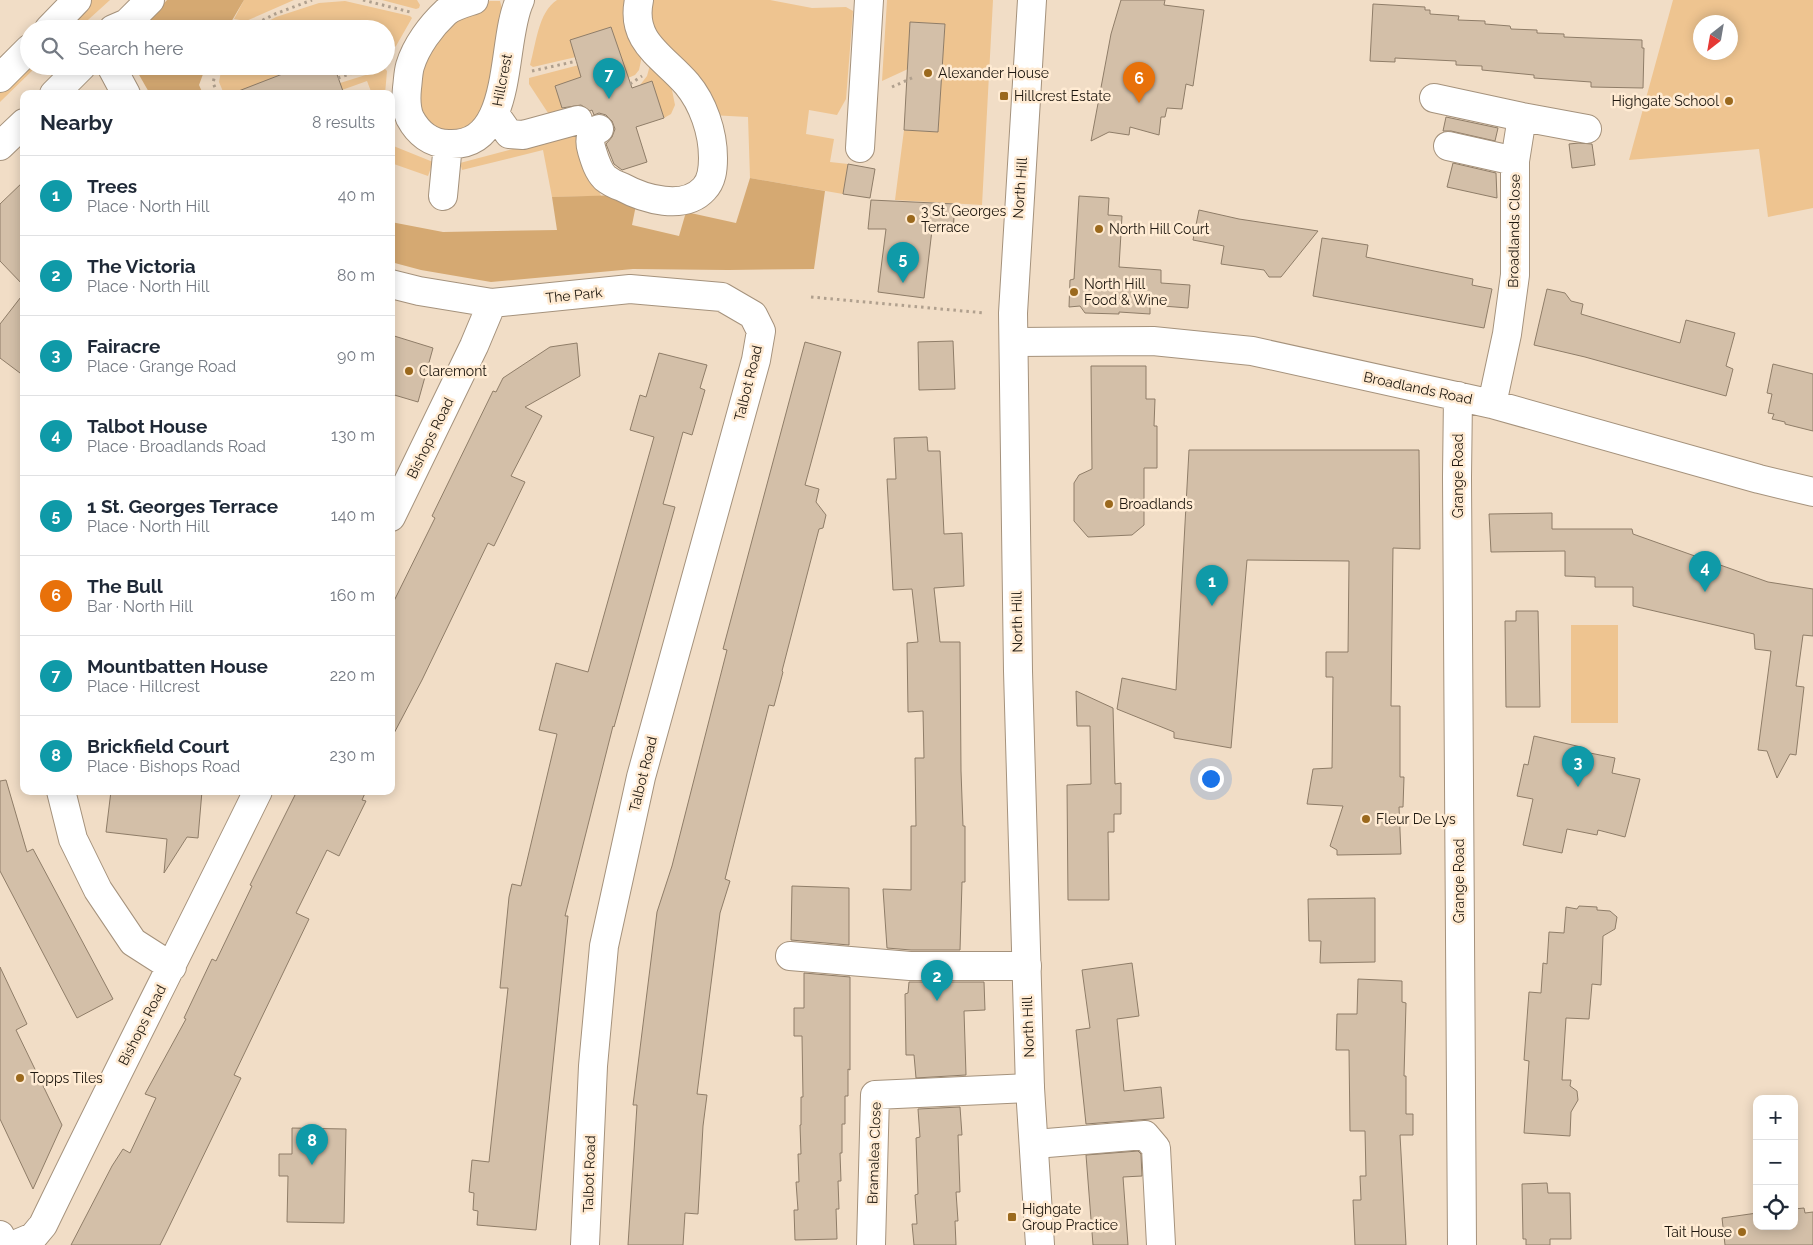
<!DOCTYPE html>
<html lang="en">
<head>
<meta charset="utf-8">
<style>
	:root { --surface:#fff; --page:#f2f2f3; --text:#1f2937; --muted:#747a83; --line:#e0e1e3; --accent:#db2777 }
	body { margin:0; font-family:Raleway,sans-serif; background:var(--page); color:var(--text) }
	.controls { position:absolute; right:15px; bottom:15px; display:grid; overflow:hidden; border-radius:10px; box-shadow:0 2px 12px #0003 }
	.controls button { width:45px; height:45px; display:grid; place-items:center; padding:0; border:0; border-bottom:1px solid var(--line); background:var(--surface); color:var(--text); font:25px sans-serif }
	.compass { position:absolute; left:1693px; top:15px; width:45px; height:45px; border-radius:50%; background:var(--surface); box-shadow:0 2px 12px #0003; rotate:211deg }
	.you { position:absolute; left:1210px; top:778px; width:18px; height:18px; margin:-12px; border:4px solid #fff; border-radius:50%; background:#1a73e8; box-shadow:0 0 0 8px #1a73e833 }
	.badge { display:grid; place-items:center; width:32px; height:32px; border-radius:50%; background:var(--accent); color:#fff; font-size:16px; font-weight:700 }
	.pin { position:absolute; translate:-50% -41px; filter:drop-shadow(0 1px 2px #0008) }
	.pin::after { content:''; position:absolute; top:26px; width:18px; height:15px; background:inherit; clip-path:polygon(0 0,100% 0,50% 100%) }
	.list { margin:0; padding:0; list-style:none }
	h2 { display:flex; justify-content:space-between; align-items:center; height:65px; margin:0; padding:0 20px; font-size:21px }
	h2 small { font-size:16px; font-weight:400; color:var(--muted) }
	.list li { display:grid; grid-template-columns:32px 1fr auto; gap:15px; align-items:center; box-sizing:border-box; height:80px; padding:0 20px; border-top:1px solid var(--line) }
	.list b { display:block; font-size:19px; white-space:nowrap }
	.list p { margin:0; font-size:16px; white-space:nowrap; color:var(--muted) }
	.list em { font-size:16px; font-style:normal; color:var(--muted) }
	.icon { flex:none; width:28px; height:28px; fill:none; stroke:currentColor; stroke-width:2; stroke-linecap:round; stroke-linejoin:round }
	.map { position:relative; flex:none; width:1813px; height:1245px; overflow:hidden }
	.search { position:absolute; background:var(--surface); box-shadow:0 2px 12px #0003; left:20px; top:20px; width:375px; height:55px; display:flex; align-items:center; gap:12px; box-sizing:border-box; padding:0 18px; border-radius:28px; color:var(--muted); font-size:19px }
	.panel { position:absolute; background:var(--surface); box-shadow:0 2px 12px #0003; left:20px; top:90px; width:375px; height:705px; border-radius:10px }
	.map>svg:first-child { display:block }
</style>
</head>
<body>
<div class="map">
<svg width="1813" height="1245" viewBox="0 0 1813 1245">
	<rect width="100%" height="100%" fill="#f1ddc6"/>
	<path fill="#eec490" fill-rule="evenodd" d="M87 0H110L78 29H59Z
		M244 0H294L246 21 234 19Z
		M382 0H417L420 5 419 8 416 9Z
		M557 0H628L624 22 642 56 639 70 635 75 628 78 611 27 571 40 576 57 533 67 530 65C536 45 538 12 557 0Z
		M651 0H770L812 8 846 7 853 11 846 99 837 115 809 110 806 134 834 139 830 162 848 164 843 194 750 178 748 117 710 115 652 37Z
		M887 0H993L982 205 895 200 904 130 938 132 945 24 908 69 882 81Z
		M1673 0H1813V208L1768 217 1759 149 1629 160ZM1700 22H1730V52H1700Z
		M345 1 410 16 412 18 396 46 386 54V29H321L319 23 300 29 256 28 276 17 319 3Z
		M490 1H500L503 12 487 112 473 126 441 132 422 118 418 98V76L430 48 456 16Z
		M579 65 583 77 555 86 566 119 550 116 529 84V78Z
		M650 65 671 85 675 105 671 114 664 118 652 82 640 85 647 76Z
		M29 66H37L0 102V88Z
		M222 66H288L292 70 272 78 277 94H224L219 82Z
		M385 69 387 71 385 94H372L367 81 342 90 340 83Z
		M585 130 581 148 601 196 552 197 543 150 462 170 460 163Z
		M391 145 433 162 428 176 391 163Z
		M1571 625H1618V723H1571Z"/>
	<path fill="#d5a972" d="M167 0H244L227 29H141Z
		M134 66H206L199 85 203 94H150Z
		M750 178 825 191 814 269 728 270 633 269 491 282 421 270 391 262V222L443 232 557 230 552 197 623 195 637 200 632 225 679 236 686 212 736 223Z"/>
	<path fill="#d3bfa8" stroke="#8f7d68" d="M1121 0H1165L1164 5 1204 10 1193 86 1186 84 1182 109 1167 108 1165 117H1161L1159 135 1130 127 1129 135 1109 132 1091 141 1111 34Z
		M1373 4 1425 7V10H1430V14L1459 16 1458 20 1485 21V24L1510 26 1511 29 1537 30V33L1564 34V37L1642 40V48H1644L1643 88 1591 87V82L1534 78V75L1482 70V66L1456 65V61L1395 58V62L1370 61Z
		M910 22 945 24 938 132 904 130Z
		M611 27 632 88 652 81 664 118 636 127 647 162 622 170 614 164 606 144 612 137 615 129 612 121 606 115 599 113 594 115 592 110 590 111 581 105 562 108 555 86 581 77 570 40Z
		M297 66H334L344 94H236V92L298 68Z
		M1446 117 1498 128 1495 141 1451 131H1443Z
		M1579 143 1592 144 1595 165 1572 168 1569 144Z
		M1453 163 1496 173 1497 198 1447 187Z
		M848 164 875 169 870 198 843 194Z
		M24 181V286L0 261V204Z
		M1079 196 1109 198 1108 215 1122 216 1119 267 1161 270V283L1190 285 1188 308 1150 305V314L1119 312V314L1085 313 1080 306 1069 307 1070 280 1074 279Z
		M871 200 955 204 953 231 932 230 924 298 878 292 886 229H868Z
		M1199 210 1239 219 1318 231 1281 277H1269L1264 270 1221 264 1224 246 1193 240Z
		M1322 238 1368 245 1366 257 1473 279 1472 285 1492 289 1484 328 1313 296Z
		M1547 289 1565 293 1571 301 1583 304 1581 314 1680 343 1686 320 1735 333 1726 366 1733 369 1726 396 1585 357 1534 345Z
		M24 293V376L0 358V324Z
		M391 335 433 348 418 402 391 394Z
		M953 341 955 389 919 390 918 342Z
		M805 342 841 352 805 485 819 489 816 502 826 515 823 528 819 529 808 571 782 671 783 672 774 706 769 705 725 879 730 881 720 913 697 1094 707 1095 703 1126 698 1214 685 1213 683 1245H628L637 1105H633L657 912 672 866 727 650 723 649Z
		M577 343 580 376 525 407 542 416 511 476 525 482 494 546 488 543 422 680 391 739V607L435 518 432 516 493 391 496 392 503 378 550 347Z
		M659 353 707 365 700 388 705 390 692 435 683 432 663 504 675 507 614 727 613 726 565 916H568L536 1230 477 1225 478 1211 473 1210 474 1193 469 1192 472 1160 489 1162 508 988H500L509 897 512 884 521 886 557 734 539 730 556 663 588 672 654 437 630 430 640 395 646 397Z
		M1773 364 1813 374V431L1785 424V422L1772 419 1774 414 1768 413 1772 394 1767 393Z
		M1091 366H1146V399H1155L1154 426H1157V468H1144V525L1132 535 1088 537 1074 521V483L1079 475 1092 469Z
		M927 437 928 451H940L944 534 962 533 964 586 934 588 940 642H960L961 771 963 826H965V882H962L960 950H911L887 948 883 889 911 890V826H916L915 758H924L923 711 908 712 907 643 918 642 912 589 893 590 887 479H896L894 438Z
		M1189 450H1419L1420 549 1393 548 1391 706H1400V777H1404L1403 807H1399L1401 854 1337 855V850L1330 846 1343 806 1307 804 1313 769 1332 768 1333 677H1326V652H1348L1349 561 1247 560 1231 748 1174 738V732L1117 709 1122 678 1176 690Z
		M1552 513V529H1632L1633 534 1768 582 1813 589V636L1803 635 1796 686 1804 687 1796 755 1790 754 1777 778 1767 751 1758 750 1771 651 1755 649 1754 634 1633 606V587H1595V577L1565 576V551L1491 552 1489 514Z
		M1516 611H1538L1540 707H1506L1505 621H1516Z
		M1076 691 1113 708 1115 784 1121 783V814H1114V832H1108L1109 900H1068L1067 785 1091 784 1090 726H1077Z
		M1534 736 1581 747 1580 751 1615 758 1612 773 1640 779 1625 837 1598 830 1597 835 1567 829 1562 853 1523 845 1533 799 1517 796 1524 764 1528 765Z
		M6 780 27 852 33 849 113 999 77 1018 0 871V781Z
		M111 791H202L198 838 187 837 164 873 167 839 106 832Z
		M297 791H366L362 800 366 801 339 856 327 850 296 913 309 919 234 1075 241 1078 167 1231 160 1245H71L112 1166 123 1149 130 1153 156 1098 145 1094 186 1019 184 1018 212 959 216 961 252 886 250 885Z
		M792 886 849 888V945L791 940Z
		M1375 898V962L1320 963 1321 941H1309L1308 899Z
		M1579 906 1597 907V910L1610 911 1617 917 1615 929 1603 936 1601 985 1592 984 1589 1019 1566 1018 1562 1080H1571L1570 1086 1577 1091 1578 1100 1571 1112 1570 1136 1524 1133 1529 1061 1524 1060 1529 992 1541 993 1543 963 1547 964 1549 932 1564 933 1566 907 1577 909Z
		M1132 963 1139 1016 1117 1019 1124 1091 1161 1087 1164 1118 1086 1124 1076 1030 1090 1028 1082 970Z
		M0 967 27 1024 16 1030 62 1125 33 1189 0 1119Z
		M804 973 850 977V1070L848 1069V1096H845V1124H842V1153H840L841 1181H838L839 1209H836L837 1239 795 1240 794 1210H798L796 1182H799L798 1154H801L800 1125H801V1097H803L802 1036H794V1008H804Z
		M1358 979 1402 981V1002L1406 1003 1404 1076H1406V1114H1413V1135H1400L1406 1245H1355L1353 1200H1361L1360 1176H1366L1365 1131H1350L1349 1050H1336L1337 1014H1357Z
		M909 982H984L985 1010 964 1011 966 1075 916 1078 914 1055H906L905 994 908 993Z
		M960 1107 962 1135H958L960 1192H956L958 1221H955L956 1245H914L912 1224H917L915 1195 918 1194 916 1138 920 1137 918 1109Z
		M292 1128 346 1129 344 1223 287 1222 288 1176H279V1154H292Z
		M1138 1151 1141 1154 1142 1176 1123 1177 1128 1245H1093L1086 1155Z
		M1547 1183 1548 1193H1570L1571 1239H1550V1245H1526V1239H1523L1522 1184Z
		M1804 1208 1805 1213 1813 1212V1245H1725L1722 1218 1757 1213V1226H1794V1209Z"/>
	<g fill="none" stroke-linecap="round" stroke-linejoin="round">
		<defs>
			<path id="minor" d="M474 0C465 3 453 6 446 12 431 26 416 46 410 66 408 73 408 81 407 88 406 98 406 109 410 118 418 133 431 144 449 144 516 147 500 40 520 0
				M49 29 77 0
				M111 66 126 94
				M0 78 29 49
				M1434 98 1522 117 1587 129
				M495 114 509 134 523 135 578 120
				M599 129C589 134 589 141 592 151 595 161 598 171 605 178 610 182 616 185 622 187 644 199 684 211 704 189 712 181 713 169 713 158 713 132 703 103 687 84 663 56 630 42 639 0
				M1448 146 1515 161
				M860 148 869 0
				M443 196 448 144
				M391 284 419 291 492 303 630 289 722 297 753 315 761 331 756 360 641 777 604 946 593 1066 585 1245
				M1014 342 1153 341 1252 351 1492 404 1759 479 1813 492
				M1458 396 1457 477 1462 1245
				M1492 404 1507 334 1515 275V161L1522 117
				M391 517 474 346 492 303
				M61 791 73 839 98 890 133 942 172 967
				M790 956 910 966H1027
				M1035 1144 1145 1135 1156 1148 1161 1245
				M14 1245 33 1237 43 1225C113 1080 187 936 258 791
				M871 1245 875 1095 1030 1088"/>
			<path id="major" d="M1032 0 1013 313 1018 671 1030 1088 1040 1245
				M113 29 127 23 150 0
				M54 94 82 66
				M0 146 24 123"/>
			<path id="highway" d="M0 1235 4 1245"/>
		</defs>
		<use href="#minor" stroke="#a5927c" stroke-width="30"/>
		<use href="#major" stroke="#a5927c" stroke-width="30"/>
		<use href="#highway" stroke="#a5927c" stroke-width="30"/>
		<path stroke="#b0a08e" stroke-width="3" stroke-dasharray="2.5 4" stroke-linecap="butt" d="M363 0 410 12
			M245 29 275 14 312 0
			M217 66 213 83 218 94
			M295 66 298 69
			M532 71 577 61
			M338 78 374 66
			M630 84 642 76
			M892 87 914 77
			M811 297 985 313"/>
		<use href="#minor" stroke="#fff" stroke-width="28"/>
		<use href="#major" stroke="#fff" stroke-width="28"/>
		<use href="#highway" stroke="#fff" stroke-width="28"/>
	</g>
	<g fill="#9b691d" stroke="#ffebd3" stroke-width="2">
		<circle cx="928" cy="73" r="5"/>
		<rect x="999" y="91" width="10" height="10" rx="2.5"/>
		<circle cx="1729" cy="101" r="5"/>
		<circle cx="911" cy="219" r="5"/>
		<circle cx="1099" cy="229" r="5"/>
		<circle cx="1074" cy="292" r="5"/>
		<circle cx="409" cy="371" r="5"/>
		<circle cx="1109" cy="504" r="5"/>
		<circle cx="1366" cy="819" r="5"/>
		<circle cx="20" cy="1078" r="5"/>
		<rect x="1007" y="1212" width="10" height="10" rx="2.5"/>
		<circle cx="1742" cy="1232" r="5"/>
	</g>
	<g text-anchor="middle" stroke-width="5" stroke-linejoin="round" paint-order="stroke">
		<g font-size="14" fill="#1f180f" stroke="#ffebd3" text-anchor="start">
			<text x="938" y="78">Alexander House</text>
			<text x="1014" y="101">Hillcrest Estate</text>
			<text x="1719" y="106" text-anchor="end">Highgate School</text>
			<text x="921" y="216">3 St. Georges<tspan x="921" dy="16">Terrace</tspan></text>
			<text x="1109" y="234">North Hill Court</text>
			<text x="1084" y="289">North Hill<tspan x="1084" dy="16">Food &amp; Wine</tspan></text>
			<text x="419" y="376">Claremont</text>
			<text x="1119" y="509">Broadlands</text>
			<text x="1376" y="824">Fleur De Lys</text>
			<text x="30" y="1083">Topps Tiles</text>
			<text x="1022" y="1214">Highgate<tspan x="1022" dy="16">Group Practice</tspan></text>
			<text x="1732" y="1237" text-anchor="end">Tait House</text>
		</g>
		<g font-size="14" fill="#1f180f" stroke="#ffebd3">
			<text transform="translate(502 80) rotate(-79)" y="5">Hillcrest</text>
			<text transform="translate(1020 188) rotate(-86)" y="5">North Hill</text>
			<text transform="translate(1514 231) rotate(-89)" y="5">Broadlands Close</text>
			<text transform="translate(574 295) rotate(-6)" y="5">The Park</text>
			<text transform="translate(748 383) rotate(-76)" y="5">Talbot Road</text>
			<text transform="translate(1418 388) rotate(12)" y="5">Broadlands Road</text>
			<text transform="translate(430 438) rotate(-64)" y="5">Bishops Road</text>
			<text transform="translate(1458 476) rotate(-90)" y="5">Grange Road</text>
			<text transform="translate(1017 622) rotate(-91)" y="5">North Hill</text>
			<text transform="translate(643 774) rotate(-76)" y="5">Talbot Road</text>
			<text transform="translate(1459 881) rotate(-90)" y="5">Grange Road</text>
			<text transform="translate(142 1025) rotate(-63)" y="5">Bishops Road</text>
			<text transform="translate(1028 1027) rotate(-92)" y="5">North Hill</text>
			<text transform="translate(874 1153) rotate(-88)" y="5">Bramalea Close</text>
			<text transform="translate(589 1174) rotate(-88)" y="5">Talbot Road</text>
		</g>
	</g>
</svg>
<div class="controls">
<button>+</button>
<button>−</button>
<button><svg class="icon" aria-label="locate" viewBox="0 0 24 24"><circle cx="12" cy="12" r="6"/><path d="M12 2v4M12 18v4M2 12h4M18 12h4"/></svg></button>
</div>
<svg class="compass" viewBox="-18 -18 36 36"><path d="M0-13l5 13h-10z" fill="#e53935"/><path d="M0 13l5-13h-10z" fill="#747a83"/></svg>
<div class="you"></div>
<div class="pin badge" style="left:1212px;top:606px;background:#0f9aa8">1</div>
<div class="pin badge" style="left:937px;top:1001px;background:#0f9aa8">2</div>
<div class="pin badge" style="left:1578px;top:787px;background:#0f9aa8">3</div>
<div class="pin badge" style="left:1705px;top:592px;background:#0f9aa8">4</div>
<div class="pin badge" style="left:903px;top:283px;background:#0f9aa8">5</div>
<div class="pin badge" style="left:1139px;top:103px;background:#e8710a">6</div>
<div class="pin badge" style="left:609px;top:99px;background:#0f9aa8">7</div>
<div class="pin badge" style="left:312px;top:1165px;background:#0f9aa8">8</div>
<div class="search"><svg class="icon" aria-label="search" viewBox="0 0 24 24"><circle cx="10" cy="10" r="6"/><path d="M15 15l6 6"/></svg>Search here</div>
<section class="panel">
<h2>Nearby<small>8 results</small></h2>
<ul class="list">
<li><span class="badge" style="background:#0f9aa8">1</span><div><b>Trees</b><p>Place · North Hill</p></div><em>40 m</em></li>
<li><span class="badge" style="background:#0f9aa8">2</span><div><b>The Victoria</b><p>Place · North Hill</p></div><em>80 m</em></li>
<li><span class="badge" style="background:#0f9aa8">3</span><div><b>Fairacre</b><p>Place · Grange Road</p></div><em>90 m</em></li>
<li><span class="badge" style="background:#0f9aa8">4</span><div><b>Talbot House</b><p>Place · Broadlands Road</p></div><em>130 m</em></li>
<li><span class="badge" style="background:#0f9aa8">5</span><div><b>1 St. Georges Terrace</b><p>Place · North Hill</p></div><em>140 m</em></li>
<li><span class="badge" style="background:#e8710a">6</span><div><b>The Bull</b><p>Bar · North Hill</p></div><em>160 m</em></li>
<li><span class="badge" style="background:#0f9aa8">7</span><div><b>Mountbatten House</b><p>Place · Hillcrest</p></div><em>220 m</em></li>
<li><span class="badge" style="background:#0f9aa8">8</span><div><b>Brickfield Court</b><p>Place · Bishops Road</p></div><em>230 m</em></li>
</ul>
</section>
</div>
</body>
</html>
